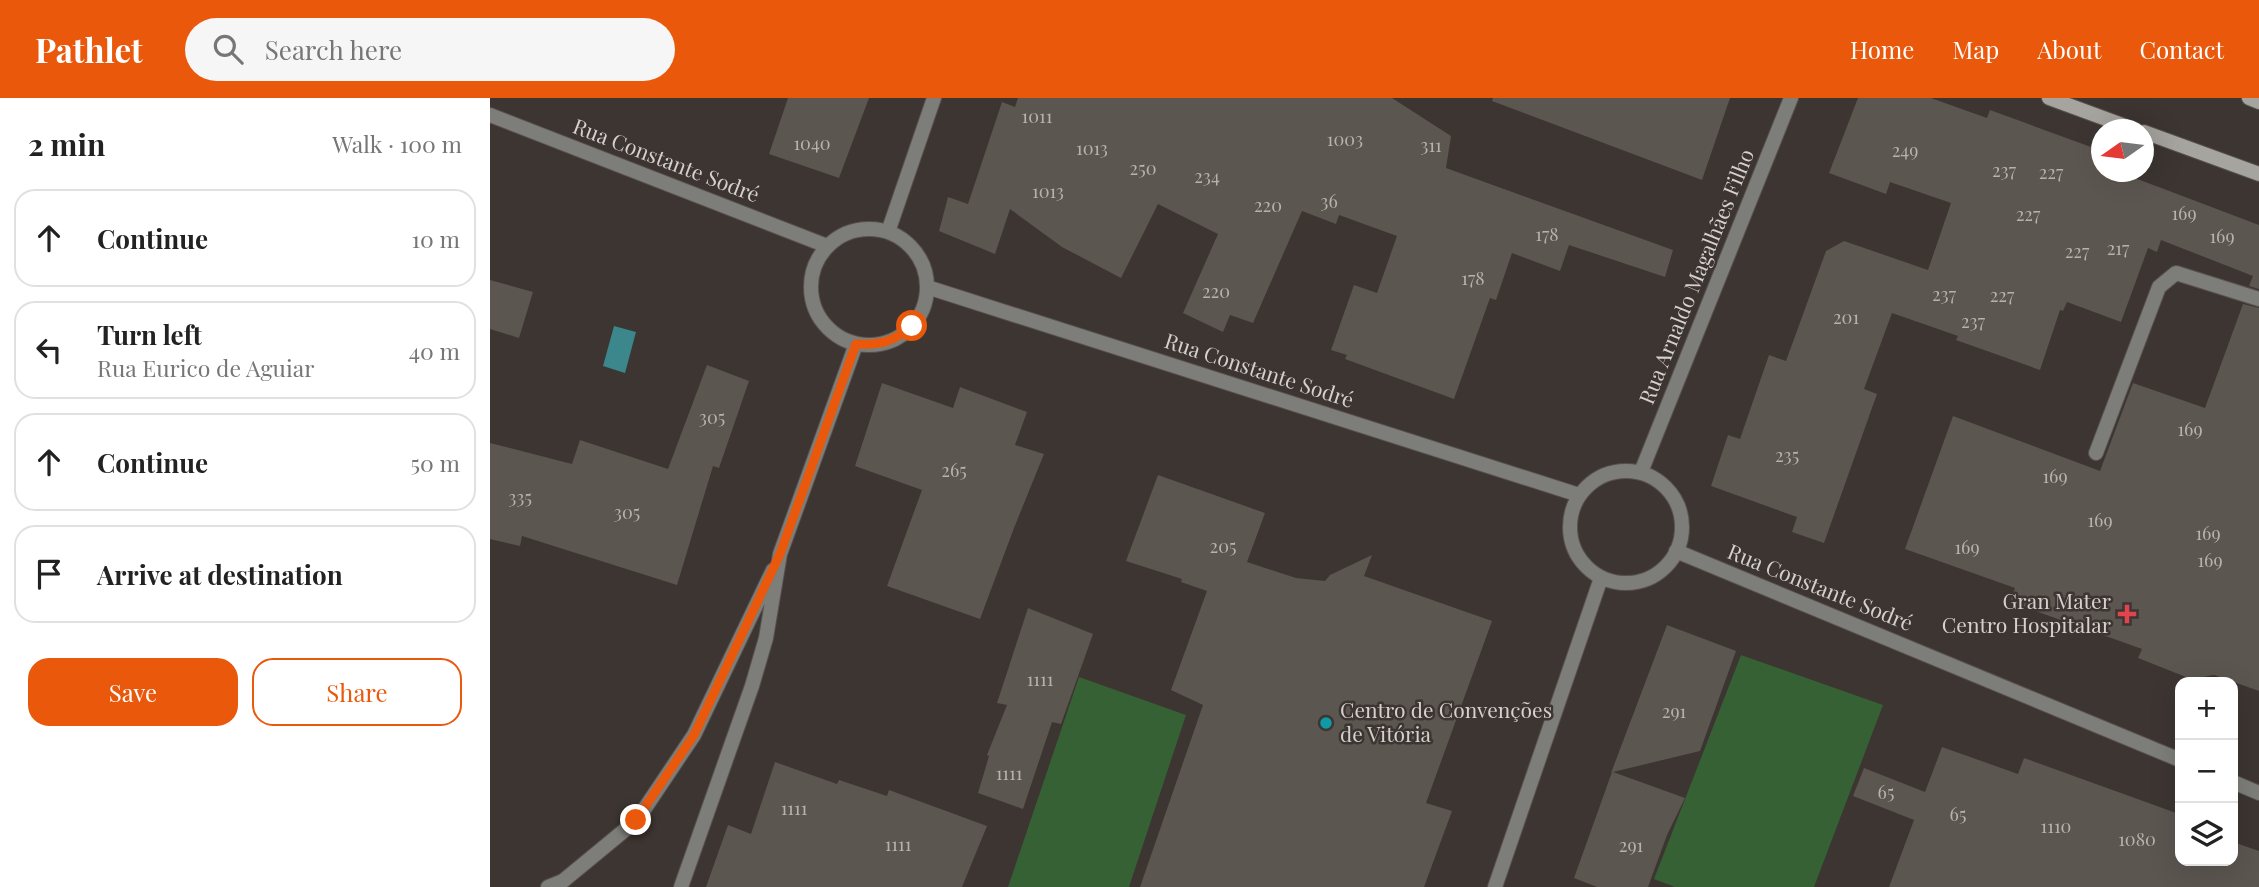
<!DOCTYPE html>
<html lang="en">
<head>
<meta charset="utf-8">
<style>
	:root { --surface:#fff; --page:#f6f6f6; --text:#222; --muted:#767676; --line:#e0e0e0; --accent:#ea580c }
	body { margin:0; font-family:"Playfair Display",serif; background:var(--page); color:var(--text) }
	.controls { position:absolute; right:21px; bottom:21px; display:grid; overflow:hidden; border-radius:14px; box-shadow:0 7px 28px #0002 }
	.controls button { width:63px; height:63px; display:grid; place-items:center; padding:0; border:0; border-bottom:2px solid var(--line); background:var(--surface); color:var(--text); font:35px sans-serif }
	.compass { position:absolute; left:1601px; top:21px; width:63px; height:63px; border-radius:50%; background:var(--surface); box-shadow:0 7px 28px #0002; rotate:256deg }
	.stop { position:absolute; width:21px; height:21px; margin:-16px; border:5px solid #ea580c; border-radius:50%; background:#fff }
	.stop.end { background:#ea580c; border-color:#fff; box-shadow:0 2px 7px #0008 }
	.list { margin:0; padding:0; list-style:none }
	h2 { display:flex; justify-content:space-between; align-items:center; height:91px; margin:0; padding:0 28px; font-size:30px }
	h2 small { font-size:23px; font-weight:400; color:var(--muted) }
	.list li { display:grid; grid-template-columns:46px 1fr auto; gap:21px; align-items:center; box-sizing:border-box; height:98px; margin:0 14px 14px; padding:0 14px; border:2px solid var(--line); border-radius:21px }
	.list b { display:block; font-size:26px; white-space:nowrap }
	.list p { margin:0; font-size:23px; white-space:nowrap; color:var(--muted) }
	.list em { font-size:23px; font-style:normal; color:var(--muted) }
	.actions { display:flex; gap:14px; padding:21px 28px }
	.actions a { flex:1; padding:16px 0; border:2px solid var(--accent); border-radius:21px; text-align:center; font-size:24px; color:var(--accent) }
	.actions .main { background:var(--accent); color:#fff }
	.icon { flex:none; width:38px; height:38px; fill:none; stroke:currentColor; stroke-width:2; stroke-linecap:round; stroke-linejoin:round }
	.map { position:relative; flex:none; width:1769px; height:789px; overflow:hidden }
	header { display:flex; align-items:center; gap:42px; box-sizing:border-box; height:98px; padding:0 35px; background:var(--accent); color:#fff }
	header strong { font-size:33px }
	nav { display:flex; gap:38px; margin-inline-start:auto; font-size:24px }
	.search { width:490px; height:63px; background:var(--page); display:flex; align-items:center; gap:18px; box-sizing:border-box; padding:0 24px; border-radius:38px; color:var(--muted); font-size:26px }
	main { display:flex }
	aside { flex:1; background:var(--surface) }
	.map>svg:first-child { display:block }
</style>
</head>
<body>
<header>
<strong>Pathlet</strong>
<div class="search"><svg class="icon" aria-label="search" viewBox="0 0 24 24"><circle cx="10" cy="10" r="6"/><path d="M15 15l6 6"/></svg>Search here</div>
<nav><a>Home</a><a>Map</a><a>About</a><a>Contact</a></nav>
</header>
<main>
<aside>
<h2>2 min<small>Walk · 100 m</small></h2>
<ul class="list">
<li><svg class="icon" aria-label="ahead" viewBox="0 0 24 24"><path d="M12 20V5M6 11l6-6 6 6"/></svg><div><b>Continue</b></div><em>10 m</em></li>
<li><svg class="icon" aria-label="left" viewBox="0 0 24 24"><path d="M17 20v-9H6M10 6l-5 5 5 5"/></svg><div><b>Turn left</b><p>Rua Eurico de Aguiar</p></div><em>40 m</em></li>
<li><svg class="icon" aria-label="ahead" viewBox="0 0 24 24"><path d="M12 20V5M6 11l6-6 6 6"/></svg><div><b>Continue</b></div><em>50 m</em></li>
<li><svg class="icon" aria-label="arrive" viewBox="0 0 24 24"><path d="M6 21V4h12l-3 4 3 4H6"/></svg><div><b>Arrive at destination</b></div></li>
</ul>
<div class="actions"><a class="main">Save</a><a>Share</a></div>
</aside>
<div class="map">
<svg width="1769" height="789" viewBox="0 0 1769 789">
	<rect width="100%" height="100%" fill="#3c3531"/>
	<path fill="#366135" d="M1251 557 1393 607 1324 789H1185L1164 781Z
		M589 579 696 617 639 789H518Z"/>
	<path fill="#3b878c" d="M124 228 146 234 135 275 113 268Z"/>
	<path fill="#5b5650" d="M298 0H379L349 80 279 56Z
		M528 0H902L961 38 956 70 1183 152 1175 179 1079 147 1070 173 1022 155 1006 202 1000 200 964 301 855 261 857 257 841 252 864 187 887 195 907 138 849 117 846 126 812 113 763 225 740 217 733 234 693 215 728 136 668 106 631 180 572 149 520 111 505 156 449 133 458 99 478 106 512 4 525 9Z
		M1003 0H1240L1212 82 1002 3Z
		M1368 0H1441L1497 20 1500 12 1612 53V74H1629L1769 127V191L1759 188 1763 178 1671 142 1667 154 1658 150 1631 224 1577 204 1573 213 1570 212 1550 272 1466 242 1468 238 1402 215 1374 291 1387 296 1334 445 1302 434 1307 419 1221 388 1238 337 1250 341 1279 257 1296 263 1336 153 1354 143 1438 172 1461 105 1400 84 1396 96 1339 75Z
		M0 182 43 194 29 240 0 231Z
		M1753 206 1769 210V593L1724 577 1701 581 1648 560 1652 551 1520 504 1525 490 1415 451 1463 318 1610 373 1643 285 1715 310Z
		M217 267 259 283 229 370 223 368 187 487 32 438 30 448 0 441V345L82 366 90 342 178 371Z
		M392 285 463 310 470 289 537 314 525 347 554 356 524 430 490 521 397 488 432 392 365 368Z
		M668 377 775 415 757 464 806 480 835 483 840 477 882 457 874 478 1002 523 936 705 962 713 934 789H650L713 607 681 592 717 493 691 484 692 481 636 463Z
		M538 510 603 536 571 626 562 624 533 711 488 695 499 658 497 657 517 607 507 605Z
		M1177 527 1246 553 1210 653 1123 674 1195 700 1177 737 1158 789H1107L1084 780 1122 674 1121 675Z
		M1452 649 1528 676 1534 660 1689 716 1685 723 1690 725V763H1743V744L1769 753V789H1399L1424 722 1363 698 1374 670 1435 694Z
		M285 664 347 686 349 682 397 698 399 692 497 728 472 789H216L238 727 261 736Z"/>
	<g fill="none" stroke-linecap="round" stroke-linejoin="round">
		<defs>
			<path id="lane" d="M1606 355 1669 189 1686 175 1769 201"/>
			<path id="street" d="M0 17 337 148
				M321 189a58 58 0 1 1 116 0a58 58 0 1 1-116 0Z
				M398 134 444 0
				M437 189 1089 397
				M1080 429a56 56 0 1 1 112 0a56 56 0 1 1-112 0Z
				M1151 374 1301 0
				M1186 453 1690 662
				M1743 684 1769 695
				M58 789 73 783 147 722 204 637 283 472
				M191 789 262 588 276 540 290 456 366 246
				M1005 789 1111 480"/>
			<path id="secondary" d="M1559 0 1646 32
				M1759 0 1769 4
				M1654 34 1769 76"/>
		</defs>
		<use href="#lane" stroke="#58514d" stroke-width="16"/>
		<use href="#street" stroke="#58514d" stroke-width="16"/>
		<use href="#secondary" stroke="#58514d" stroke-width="16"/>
		<use href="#lane" stroke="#7d7d79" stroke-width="14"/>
		<use href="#street" stroke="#7d7d79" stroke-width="14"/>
		<use href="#secondary" stroke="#a5a49e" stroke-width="14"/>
	</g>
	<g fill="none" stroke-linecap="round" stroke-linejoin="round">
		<path stroke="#ea580c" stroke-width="9" d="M146 722 204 637 290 456 366 246C392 247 402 244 422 228"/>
	</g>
	<path fill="#e0444e" stroke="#3c3531" stroke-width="2.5" d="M1633.5 505.5h7v7h7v7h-7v7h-7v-7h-7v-7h7z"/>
	<circle fill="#0f9aa8" stroke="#3c3531" stroke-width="2.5" cx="836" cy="625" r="7"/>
	<g text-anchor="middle" stroke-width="5" stroke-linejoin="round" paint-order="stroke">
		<g font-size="18" fill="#b6b2ae">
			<text x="547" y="25">1011</text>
			<text x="855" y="48">1003</text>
			<text x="322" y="52">1040</text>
			<text x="941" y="54">311</text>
			<text x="602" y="57">1013</text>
			<text x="1415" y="59">249</text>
			<text x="653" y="77">250</text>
			<text x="1514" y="79">237</text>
			<text x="1561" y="81">227</text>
			<text x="717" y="85">234</text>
			<text x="558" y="100">1013</text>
			<text x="839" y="110">36</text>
			<text x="778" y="114">220</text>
			<text x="1694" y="122">169</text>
			<text x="1538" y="123">227</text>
			<text x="1057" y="143">178</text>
			<text x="1732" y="145">169</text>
			<text x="1628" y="157">217</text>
			<text x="1587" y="160">227</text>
			<text x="983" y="187">178</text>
			<text x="726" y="200">220</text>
			<text x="1454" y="203">237</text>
			<text x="1512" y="204">227</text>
			<text x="1356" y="226">201</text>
			<text x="1483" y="230">237</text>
			<text x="222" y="326">305</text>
			<text x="1700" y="338">169</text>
			<text x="1297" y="364">235</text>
			<text x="464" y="379">265</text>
			<text x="1565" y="385">169</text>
			<text x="30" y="406">335</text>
			<text x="137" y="421">305</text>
			<text x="1610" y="429">169</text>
			<text x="1718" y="442">169</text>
			<text x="733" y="455">205</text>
			<text x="1477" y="456">169</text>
			<text x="1720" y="469">169</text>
			<text x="550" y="588">1111</text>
			<text x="1184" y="620">291</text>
			<text x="519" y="682">1111</text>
			<text x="1396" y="701">65</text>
			<text x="304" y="717">1111</text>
			<text x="1468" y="723">65</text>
			<text x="1566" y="735">1110</text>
			<text x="1647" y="748">1080</text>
			<text x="408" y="753">1111</text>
			<text x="1141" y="754">291</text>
		</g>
		<g font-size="21" fill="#d5d0ce" stroke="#3c3531">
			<text transform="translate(176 63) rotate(21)" y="7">Rua Constante Sodré</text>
			<text transform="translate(1207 179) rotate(-68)" y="7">Rua Arnaldo Magalhães Filho</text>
			<text transform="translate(769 273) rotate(18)" y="7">Rua Constante Sodré</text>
			<text transform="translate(1330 490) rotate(22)" y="7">Rua Constante Sodré</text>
		</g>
		<g font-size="21" fill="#d5d0ce" stroke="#3c3531" text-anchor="end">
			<text x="1621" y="511">Gran Mater<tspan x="1621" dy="24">Centro Hospitalar</tspan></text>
			<text x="850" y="620" text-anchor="start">Centro de Convenções<tspan x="850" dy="24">de Vitória</tspan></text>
		</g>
	</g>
</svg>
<div class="controls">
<button>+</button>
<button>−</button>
<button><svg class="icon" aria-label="layers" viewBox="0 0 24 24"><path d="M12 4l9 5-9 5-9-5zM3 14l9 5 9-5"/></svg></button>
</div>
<svg class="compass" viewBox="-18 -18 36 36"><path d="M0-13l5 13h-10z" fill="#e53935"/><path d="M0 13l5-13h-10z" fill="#767676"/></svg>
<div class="stop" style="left:422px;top:228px"></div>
<div class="stop end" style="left:146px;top:722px"></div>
</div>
</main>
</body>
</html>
